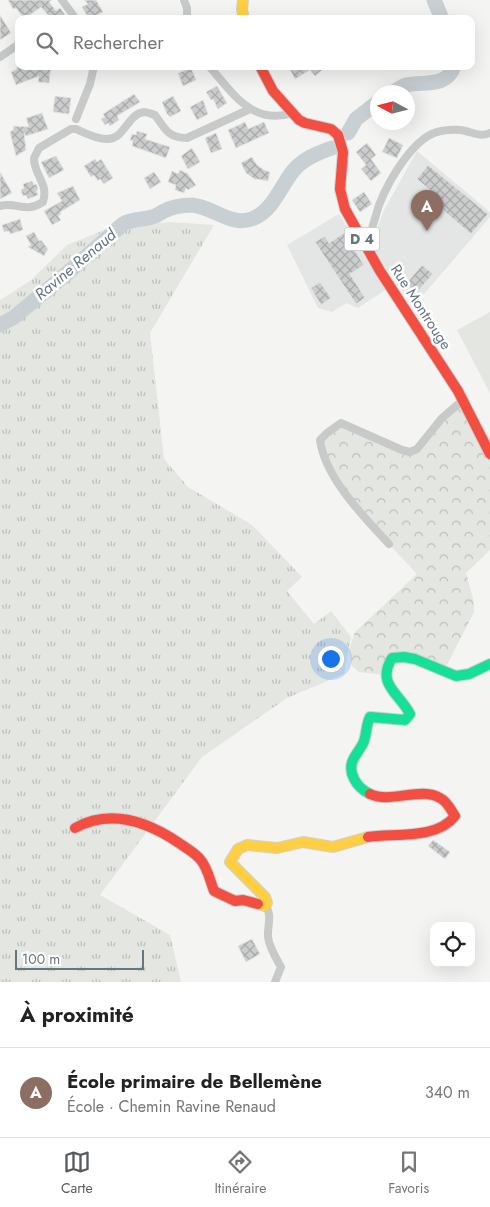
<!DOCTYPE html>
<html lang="fr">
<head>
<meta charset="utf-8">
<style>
	:root { --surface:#fff; --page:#f6f6f6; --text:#222; --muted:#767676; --line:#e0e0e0; --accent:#575b5e }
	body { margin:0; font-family:Jost,sans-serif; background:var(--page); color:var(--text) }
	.controls { position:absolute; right:15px; bottom:15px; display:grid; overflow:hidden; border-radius:10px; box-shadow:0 5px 20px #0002 }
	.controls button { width:45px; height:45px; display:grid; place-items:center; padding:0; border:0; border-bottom:1px solid var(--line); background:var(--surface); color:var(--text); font:25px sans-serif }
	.compass { position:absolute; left:370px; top:85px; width:45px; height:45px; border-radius:50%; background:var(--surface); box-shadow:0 5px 20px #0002; rotate:277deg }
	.scale { position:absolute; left:15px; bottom:12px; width:129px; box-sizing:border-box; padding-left:5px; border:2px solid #67757f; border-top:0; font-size:14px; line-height:18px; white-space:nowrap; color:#67757f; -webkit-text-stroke:4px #fff; paint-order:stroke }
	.you { position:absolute; left:330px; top:658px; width:18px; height:18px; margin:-12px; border:4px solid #fff; border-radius:50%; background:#1a73e8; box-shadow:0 0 0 8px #1a73e833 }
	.badge { display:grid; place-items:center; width:32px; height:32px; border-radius:50%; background:var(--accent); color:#fff; font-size:16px; font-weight:700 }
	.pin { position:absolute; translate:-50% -41px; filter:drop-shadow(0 1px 2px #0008) }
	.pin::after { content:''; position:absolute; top:26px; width:18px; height:15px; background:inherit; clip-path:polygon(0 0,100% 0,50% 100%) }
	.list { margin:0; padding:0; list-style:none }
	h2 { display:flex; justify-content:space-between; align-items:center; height:65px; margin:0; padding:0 20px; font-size:21px }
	h2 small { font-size:16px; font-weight:400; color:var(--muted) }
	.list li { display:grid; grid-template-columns:32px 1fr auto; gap:15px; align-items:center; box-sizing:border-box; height:90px; padding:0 20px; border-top:1px solid var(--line) }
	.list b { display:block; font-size:19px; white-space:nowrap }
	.list p { margin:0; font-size:16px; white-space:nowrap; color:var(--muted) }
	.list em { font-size:16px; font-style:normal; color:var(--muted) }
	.icon { flex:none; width:28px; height:28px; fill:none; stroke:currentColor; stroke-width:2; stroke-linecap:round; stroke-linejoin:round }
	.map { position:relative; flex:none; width:490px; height:982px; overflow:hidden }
	.search { position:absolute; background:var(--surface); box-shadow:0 5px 20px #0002; left:15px; right:15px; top:15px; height:55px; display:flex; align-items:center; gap:12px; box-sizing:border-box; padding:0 18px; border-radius:10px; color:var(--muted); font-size:19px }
	.sheet { height:155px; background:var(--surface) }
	nav { display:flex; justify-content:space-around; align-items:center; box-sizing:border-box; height:70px; border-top:1px solid var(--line); background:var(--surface); font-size:14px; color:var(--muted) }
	nav a { display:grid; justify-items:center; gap:2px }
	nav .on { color:var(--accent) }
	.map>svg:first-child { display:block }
</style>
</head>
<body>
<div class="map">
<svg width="490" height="982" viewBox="0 0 490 982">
	<defs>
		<pattern id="grass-tufts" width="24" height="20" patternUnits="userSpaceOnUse" patternTransform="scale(1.25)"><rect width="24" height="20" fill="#e4e6e1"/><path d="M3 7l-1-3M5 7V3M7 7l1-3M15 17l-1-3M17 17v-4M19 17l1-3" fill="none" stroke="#bdbfbc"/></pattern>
		<pattern id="forest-crowns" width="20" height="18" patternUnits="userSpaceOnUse" patternTransform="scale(1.25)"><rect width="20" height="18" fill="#e4e6e1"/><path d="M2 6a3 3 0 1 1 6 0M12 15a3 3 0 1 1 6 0" fill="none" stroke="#bdbfbc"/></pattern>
		<pattern id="building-cross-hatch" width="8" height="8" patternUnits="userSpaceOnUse" patternTransform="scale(1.25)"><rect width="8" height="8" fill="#cbcccc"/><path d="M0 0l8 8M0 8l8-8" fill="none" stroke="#a9aaab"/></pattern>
	</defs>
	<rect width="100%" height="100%" fill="#f4f4f3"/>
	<path fill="#e4e5e5" d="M417 151 490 212V217L413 307 371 246 384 210Z
		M339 214 385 290 358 308 346 303 332 312 318 308 287 245Z"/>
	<path fill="url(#grass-tufts)" d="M169 222 214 225 150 333 164 459 188 487 252 525 302 577 287 591 314 624 331 611 351 637 344 674 287 698 202 757 100 895 170 935 181 982H0V300L30 281 67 245 107 229Z"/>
	<path fill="url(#forest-crowns)" d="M463 400 490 454V550L466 573 474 602V612L444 671 417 660 413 652 392 658 385 675 359 672 352 666 349 650 355 632 417 574 371 525 335 480 320 440 341 423 410 452Z"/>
	<path fill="#e4e6e1" d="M490 312V393L457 330Z"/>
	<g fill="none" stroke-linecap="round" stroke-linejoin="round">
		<path stroke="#c9d0d3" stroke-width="15" d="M434 0 442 19
			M393 92C397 90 402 86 406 85 424 81 447 88 454 66
			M348 133 356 119 378 102
			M0 325 13 318 65 275 123 224C132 219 142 220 152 217 157 216 159 214 162 212 171 207 182 205 192 205 214 207 232 228 254 218 273 210 281 186 293 171 303 159 317 153 332 148"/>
	</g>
	<path fill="url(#building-cross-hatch)" stroke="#e3e3e2" d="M8 0H52L49 2 56 11 60 8 68 19H45L49 16 41 7 24 19 16 8 13 9Z
		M84 0H96L103 12 89 19 82 7 88 4Z
		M0 15 11 33 0 40Z
		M17 66H51L49 83 38 82 39 76 16 85 11 72 17 69Z
		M288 66H327L315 76 310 70 295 79Z
		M191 68 196 80 183 86 178 73Z
		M217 86 227 103 218 109 213 99 211 100 206 92Z
		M134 94 140 102 117 116 119 120 110 126 108 123 105 125 101 119 105 117 103 114Z
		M55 96 71 98 69 114 53 112Z
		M173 96 181 111 170 117 167 114 162 102Z
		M203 100 208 114 197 120 190 107Z
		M42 113 48 129 26 136 24 133 26 150 16 156 10 132 13 130 14 126 29 127 26 118Z
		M245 122 248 129 264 122 269 133 236 148 228 130Z
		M137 131 147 134 145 139 170 147 166 158 132 146 133 141 130 140 132 134 136 135Z
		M216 133 222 149 211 153 205 138Z
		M389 138 403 145 397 158 382 152Z
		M367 143 376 155 371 159 381 173 371 181 361 169 366 165 356 152Z
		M192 148 200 162 188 169 181 156Z
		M56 156 64 170 49 178 41 162Z
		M252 157 257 165 264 170 270 172 268 181 257 179 256 180 246 173 241 163Z
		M95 159 97 162 101 159 113 178 104 184 100 179 98 181 94 175 91 177 84 166Z
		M428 165 488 214 471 234 430 199 435 194 417 179Z
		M180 170 188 174 196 185 188 190 186 188 184 193 175 190 176 185 168 182 172 171 178 174Z
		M0 172 12 193 0 199Z
		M154 172 161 182 150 189 144 178Z
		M32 181 34 185 36 184 37 186 38 190 36 191 38 195 28 199 26 195 23 196 21 190 24 188 23 184Z
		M73 186 80 200 60 212 61 214 58 216 61 220 52 225 44 211 62 201 57 193Z
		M364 192 372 204 360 212 352 200Z
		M20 219 23 230 10 234 9 231 4 232 2 225Z
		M34 232 39 241 41 240 48 249 44 256 28 247 31 245 26 236Z
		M344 233 364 265 350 274 365 298 356 304 315 242 325 236 329 243Z
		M422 265 433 274 416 293 406 284Z
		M320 282 331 298 321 305 311 288Z
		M433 840 450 852 445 859 428 846Z
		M252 939 260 954 246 962 238 946Z"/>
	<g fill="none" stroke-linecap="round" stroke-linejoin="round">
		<defs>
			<path id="fast" d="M370 794C357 788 346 772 354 758 357 752 362 747 364 741 367 732 366 725 370 717L405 720 410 714C399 693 376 684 392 658L404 657 415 659 456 676 469 674 490 664"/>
			<path id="slow" d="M243 0 242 9 244 19
				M258 904 265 906 267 903 265 897 230 862 238 849 247 845 277 848 303 842 333 847 368 837"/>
			<path id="jam" d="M260 66 273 91 299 120 305 123 331 129 338 135 343 152 340 189 345 209 380 271 458 391 490 454
				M75 828C111 808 148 822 179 843 186 848 195 853 200 859 208 868 210 881 214 891L235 901 243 900 258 904
				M368 837C395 833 436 840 455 816 451 810 447 801 440 798 421 786 391 804 370 794"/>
		</defs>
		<use href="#fast" stroke="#d1d1d1" stroke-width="12"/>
		<use href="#slow" stroke="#d1d1d1" stroke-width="12"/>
		<use href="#jam" stroke="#d1d1d1" stroke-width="12"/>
		<path stroke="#c8caca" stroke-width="8" d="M62 0 76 19
			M184 0 187 8V19
			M0 57 19 44
			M209 66C232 92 252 126 293 113
			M76 119 90 84 94 66
			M0 206C17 201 24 214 43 202 49 183 34 176 34 158L39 148 71 129H76C85 133 97 139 106 139 125 140 127 114 144 112 147 112 152 114 155 115 165 129 168 138 187 138L250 109
			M366 246C371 232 375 219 379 205 388 182 414 135 441 131 447 130 454 129 460 130 471 131 480 138 490 133
			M389 544C364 517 325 478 320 440L327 433 341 423 402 450 410 452 417 449 442 418 463 400
			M265 906C273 914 267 927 268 937 269 947 276 958 281 967L275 982"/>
		<use href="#fast" stroke="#16e098" stroke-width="10"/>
		<use href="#slow" stroke="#ffcf43" stroke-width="10"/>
		<use href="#jam" stroke="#f24e42" stroke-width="10"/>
	</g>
	<g text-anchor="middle" stroke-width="5" stroke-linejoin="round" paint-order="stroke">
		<rect fill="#fff" stroke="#959ea5" stroke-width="1" x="344.5" y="227.5" width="35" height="23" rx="4"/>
		<g font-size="14" font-weight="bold" fill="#67757f">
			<text x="362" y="244">D 4</text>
		</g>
		<g font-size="15" fill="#67757f" stroke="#fff">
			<text transform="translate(421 307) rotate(57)" y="5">Rue Montrouge</text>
		</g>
		<g font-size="16" font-style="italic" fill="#63767c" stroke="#fff">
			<text transform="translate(75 264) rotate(-40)" y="6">Ravine Renaud</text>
		</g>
	</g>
</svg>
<div class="controls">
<button><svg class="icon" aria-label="locate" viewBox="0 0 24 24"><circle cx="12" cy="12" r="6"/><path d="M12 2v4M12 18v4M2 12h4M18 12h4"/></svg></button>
</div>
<svg class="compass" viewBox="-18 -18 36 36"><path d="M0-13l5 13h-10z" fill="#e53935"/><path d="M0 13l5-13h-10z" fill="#767676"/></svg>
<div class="scale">100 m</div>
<div class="you"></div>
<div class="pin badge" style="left:427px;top:231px;background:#8d6e63">A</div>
<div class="search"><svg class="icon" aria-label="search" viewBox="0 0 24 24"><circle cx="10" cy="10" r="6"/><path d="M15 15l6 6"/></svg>Rechercher</div>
</div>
<section class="sheet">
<h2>À proximité<small></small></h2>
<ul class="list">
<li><span class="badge" style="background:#8d6e63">A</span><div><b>École primaire de Bellemène</b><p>École · Chemin Ravine Renaud</p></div><em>340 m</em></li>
</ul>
</section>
<nav>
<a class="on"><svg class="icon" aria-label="map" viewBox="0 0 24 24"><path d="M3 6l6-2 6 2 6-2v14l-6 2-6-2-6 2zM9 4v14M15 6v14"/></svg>Carte</a>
<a><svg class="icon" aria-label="directions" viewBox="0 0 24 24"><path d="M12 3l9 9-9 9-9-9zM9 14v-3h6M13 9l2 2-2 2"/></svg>Itinéraire</a>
<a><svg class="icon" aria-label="saved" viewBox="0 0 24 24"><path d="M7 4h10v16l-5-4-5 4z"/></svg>Favoris</a>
</nav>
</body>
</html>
